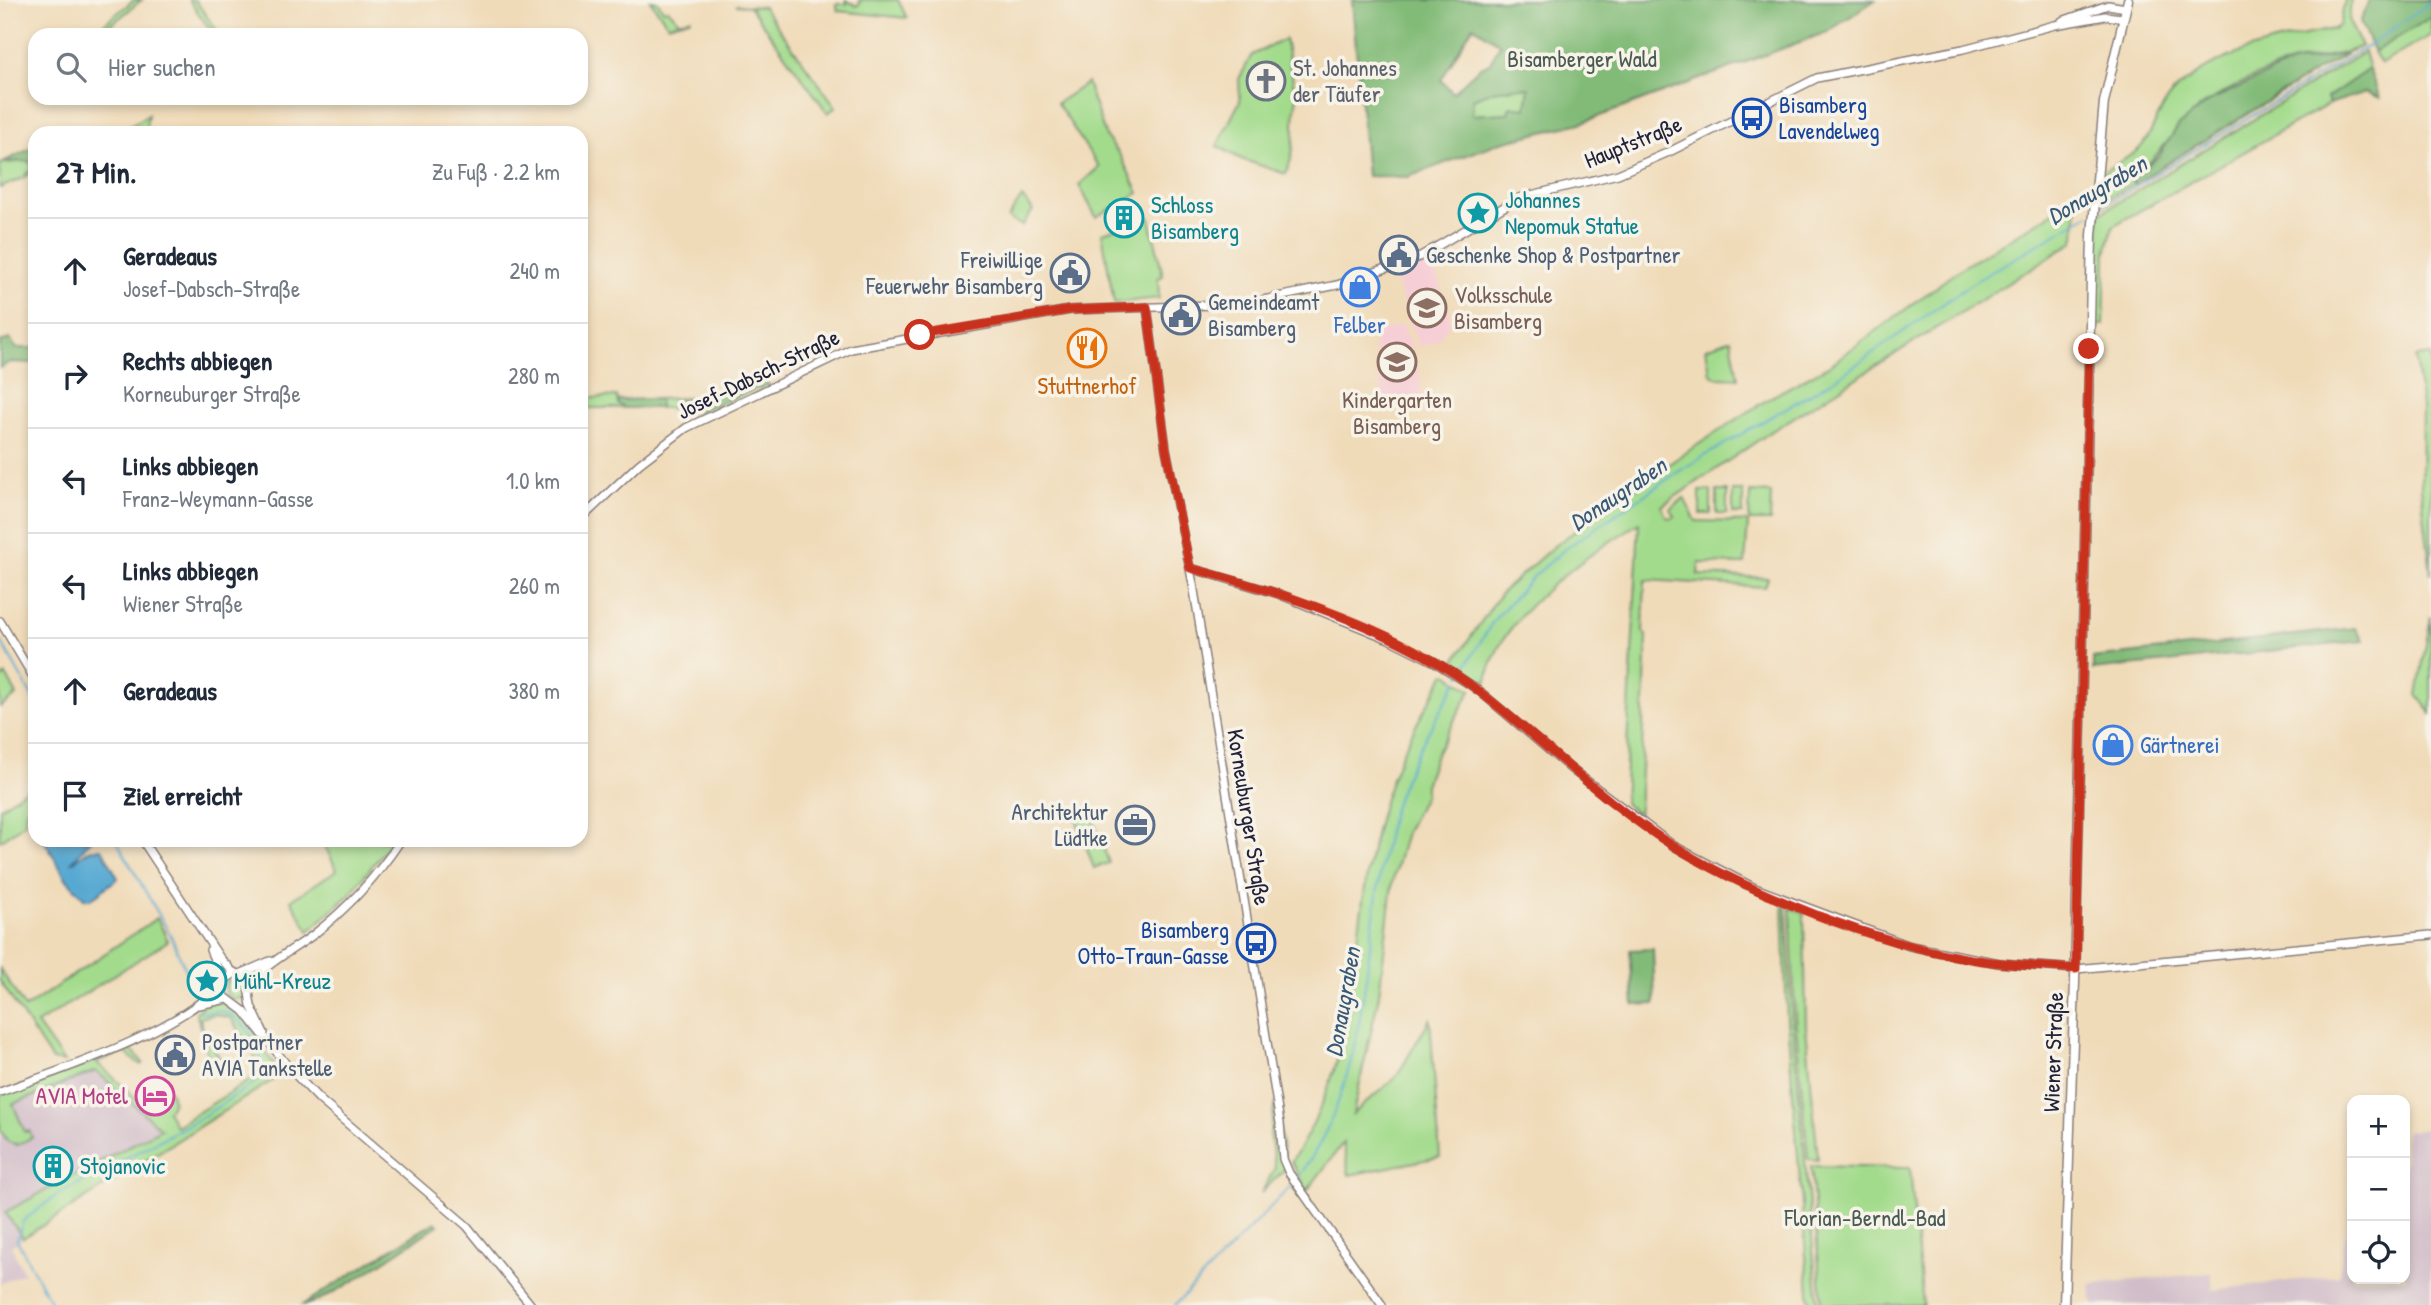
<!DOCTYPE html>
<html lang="de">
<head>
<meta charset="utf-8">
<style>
	:root { --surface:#fff; --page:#f2f2f3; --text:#1f2937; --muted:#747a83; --line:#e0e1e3 }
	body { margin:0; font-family:"Patrick Hand",sans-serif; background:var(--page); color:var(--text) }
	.controls { position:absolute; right:21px; bottom:21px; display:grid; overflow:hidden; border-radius:14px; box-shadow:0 4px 10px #0003 }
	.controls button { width:63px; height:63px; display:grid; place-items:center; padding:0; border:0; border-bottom:2px solid var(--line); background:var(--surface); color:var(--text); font:35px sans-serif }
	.stop { position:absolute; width:21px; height:21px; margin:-16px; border:5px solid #c8321e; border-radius:50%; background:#fff }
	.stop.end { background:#c8321e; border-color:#fff; box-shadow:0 2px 7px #0008 }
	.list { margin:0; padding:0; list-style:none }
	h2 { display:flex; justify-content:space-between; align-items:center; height:91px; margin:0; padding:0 28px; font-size:30px }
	h2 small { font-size:23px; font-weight:400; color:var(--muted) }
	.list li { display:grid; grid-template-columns:46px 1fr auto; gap:21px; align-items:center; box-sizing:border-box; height:105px; padding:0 28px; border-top:2px solid var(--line) }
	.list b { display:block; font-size:26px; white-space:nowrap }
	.list p { margin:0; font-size:23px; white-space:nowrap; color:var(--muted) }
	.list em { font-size:23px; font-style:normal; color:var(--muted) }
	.icon { flex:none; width:38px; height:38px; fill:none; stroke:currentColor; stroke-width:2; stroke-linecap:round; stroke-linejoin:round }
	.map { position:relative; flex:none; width:2431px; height:1305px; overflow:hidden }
	.search { position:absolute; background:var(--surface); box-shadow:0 4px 10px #0003; left:28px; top:28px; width:560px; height:77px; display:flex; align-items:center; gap:18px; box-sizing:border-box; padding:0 24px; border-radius:21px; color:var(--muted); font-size:26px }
	.panel { position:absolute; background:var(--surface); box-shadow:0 4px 10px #0003; left:28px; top:126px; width:560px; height:721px; border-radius:21px }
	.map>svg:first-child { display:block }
</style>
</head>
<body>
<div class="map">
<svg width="2431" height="1305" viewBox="0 0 2431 1305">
	<rect width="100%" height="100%" fill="#f7f3e8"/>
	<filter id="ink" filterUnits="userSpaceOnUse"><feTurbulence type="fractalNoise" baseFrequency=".0143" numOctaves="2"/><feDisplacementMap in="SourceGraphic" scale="14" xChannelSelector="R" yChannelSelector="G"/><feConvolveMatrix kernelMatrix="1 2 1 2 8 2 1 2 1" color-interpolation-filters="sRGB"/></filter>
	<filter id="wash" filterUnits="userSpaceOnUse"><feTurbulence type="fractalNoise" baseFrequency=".00686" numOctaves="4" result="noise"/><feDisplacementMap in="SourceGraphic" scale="28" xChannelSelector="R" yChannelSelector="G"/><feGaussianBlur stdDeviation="1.57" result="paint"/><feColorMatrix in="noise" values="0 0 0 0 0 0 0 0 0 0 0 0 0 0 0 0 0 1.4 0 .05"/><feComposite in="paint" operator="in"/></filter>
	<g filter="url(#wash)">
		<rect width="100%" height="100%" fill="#f0dbb9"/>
		<path fill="#f6cfd6" d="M1432 261 1450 314 1449 325 1436 342 1418 347 1394 276Z
			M1403 324 1419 369 1422 398 1418 402 1383 403 1373 334Z"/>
		<path fill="#d1bdc9" d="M90 1066 161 1129 5 1212 23 1238 11 1246 24 1273 0 1284V1097Z
			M2431 1129V1305H2093L2090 1284 2211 1273 2213 1290 2339 1275 2352 1194V1279H2405V1131Z"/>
		<path fill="#a3db8c" stroke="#627e64" stroke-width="2" d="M134 0H142C122 14 106 35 81 35L99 28Z
			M189 0H195L220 35H214Z
			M650 0 657 1 663 10 668 9 680 22 692 18 668 25Z
			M846 0 857 6 860 3 859 0H898L907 18 838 11 836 4H847Z
			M2345 0H2351L2349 21 2361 46C2341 57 2316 56 2294 62 2266 70 2236 85 2211 100 2177 120 2163 156 2131 178L2133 184 2100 203 2103 172C2114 165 2129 158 2139 149 2154 134 2158 109 2172 94 2213 52 2279 40 2334 29L2340 25Z
			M735 5 763 7 836 107 828 113 749 6Z
			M2431 17V35L2381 64 2374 52Z
			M1285 39 1295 91H1299C1289 121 1300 141 1286 174L1241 159 1217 146 1240 101 1239 79 1252 55Z
			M2364 52 2369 69 2327 98 2329 104 2113 226 2106 253 2104 325H2095L2099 214Z
			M1087 83 1106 137 1120 155 1139 193 1096 217 1079 185 1099 167 1057 103Z
			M1513 88H1529L1526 108 1508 113 1472 115 1473 99 1492 91Z
			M148 115 146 127 136 133H119Z
			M30 160 33 168 28 176 0 188V164Z
			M1022 197 1033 210 1022 226 1008 218Z
			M2077 198 2075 238 2072 243 1772 431 1662 506 1666 517 1673 518 1675 516 1670 509 1684 498 1696 521 1748 522 1745 564 1699 563 1698 575 1768 578 1765 587 1645 580 1643 632 1647 636 1639 814 1624 803 1639 523C1587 555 1496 617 1487 681L1470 678 1451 666 1501 593 1554 546 1679 457 1771 397 1830 365 1963 267Z
			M1150 218 1163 276 1158 278 1159 298 1114 303 1102 233Z
			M1731 339 1738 378 1716 377 1710 373 1706 348Z
			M2431 355V574L2421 487 2422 407 2415 357Z
			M617 396 618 404 625 408H581V399Z
			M681 398 676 408H659V399Z
			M1700 491H1711V514H1700Z
			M1717 491H1727V514H1717Z
			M1733 491H1743V514H1733Z
			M1750 492 1771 493 1770 521H1749Z
			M2431 616V713L2417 695Z
			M1446 673 1471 690 1437 752 1425 785V794L1406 832 1392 884 1379 995 1353 1114 1397 1076 1430 1019 1440 1157 1349 1175 1343 1143 1307 1191 1291 1162C1359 1059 1348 963 1372 849 1386 779 1409 734 1446 673Z
			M6 675 17 695 0 707V679Z
			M35 783V804L26 810 25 823 0 841V808Z
			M1089 808 1109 863 1094 868 1074 813Z
			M322 840H393L349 895 309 931 291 900 337 870Z
			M1783 904 1786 905 1792 1016 1818 1305H1810L1787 1019Z
			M1790 908 1804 913 1806 1026 1818 1160 1808 1159 1795 1017Z
			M157 918 168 941 37 1024 64 1062 52 1060 0 981V969L25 1008Z
			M225 988a11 11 0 1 1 22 0a11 11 0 1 1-22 0Z
			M217 1001 238 1009 258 1037 248 1045 231 1018 215 1014 200 1018 203 1031 221 1060 211 1066 196 1012 204 1005Z
			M261 1045 281 1075 23 1238 5 1212 161 1129 96 1071 13 1104 25 1132 29 1131 32 1137 18 1145 8 1142 0 1129V1095L126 1049 134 1052 143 1063 141 1065 124 1052 96 1062 137 1099 152 1076C164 1085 182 1096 167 1111L176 1126 255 1077 258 1068 253 1052Z
			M1275 1103 1286 1168 1261 1193 1275 1168 1270 1133Z
			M1811 1166 1910 1168 1923 1305H1822Z"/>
		<path fill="#82bb78" stroke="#526e5a" stroke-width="2" fill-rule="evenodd" d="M1352 0H1875L1827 32 1581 123 1501 142 1408 177 1367 176ZM1473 26 1500 44 1490 63 1480 67 1453 93 1441 80ZM1513 88H1529L1526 108 1510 106 1508 113 1472 115 1473 99 1492 91Z
			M2369 0H2431V17L2374 52 2360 22Z
			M2347 54 2320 69 2134 184 2131 178 2158 157 2178 126 2211 100 2291 63Z
			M2369 69 2380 98 2366 92 2329 104 2327 98Z
			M32 148 35 173 26 174 33 168 29 161 3 162Z
			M10 339 16 348H35V363L10 362 0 368V342Z
			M763 377 769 385 697 412 676 408 681 398 711 396Z
			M659 399V408H625L618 404V400Z
			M2355 628 2364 641 2093 670V658Z
			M1653 949 1655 1004 1634 1005 1630 950Z
			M435 1222 438 1225C413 1241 325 1305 302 1305Z"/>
		<path fill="#57a9d2" stroke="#3c6686" stroke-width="2" d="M44 840H91L71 863 91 849H102L118 878 91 899H85L67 880Z"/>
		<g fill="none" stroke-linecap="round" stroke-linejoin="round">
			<path stroke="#57a9d2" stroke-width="2" d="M2098 209 2371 44 2431 2
				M0 639 35 702
				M1460 675 1494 620 1534 576 1566 548 1684 468 1837 378 1974 282 2090 214
				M116 840 170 934 193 987
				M1297 1179C1375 1076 1361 938 1391 819 1404 767 1433 727 1457 680
				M52 1305 17 1240 23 1221 57 1195 199 1119 262 1078C266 1054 246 1017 221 1011 212 1009 208 1016 200 1011
				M1175 1305 1294 1183"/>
		</g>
	</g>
	<g filter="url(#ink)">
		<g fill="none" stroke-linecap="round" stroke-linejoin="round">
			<defs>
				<path id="secondary" d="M2062 21 2108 5 2126 8
					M1147 307 1166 449 1193 584 1280 1123 1283 1159 1289 1173 1382 1305
					M581 519 639 464 686 428 851 349 1070 310 1243 304 1337 285 1419 257 1519 198 1618 174 1669 152 1817 78 1963 49 2055 25 2105 16 2123 18
					M1190 568 1279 594 1389 639 1435 662 1477 689 1571 769 1674 846 1755 888 1910 946 1999 963 2076 969 2431 935
					M0 621 35 680
					M142 840 220 958 232 971 247 979 251 1006 264 1033
					M210 950 223 980
					M235 973 222 982 224 996 244 1011 290 1069 320 1100 467 1226 531 1305
					M240 974 270 961
					M250 986C265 963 292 951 313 935 347 909 377 876 401 840
					M199 1005 227 999
					M0 1092C63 1069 176 1033 221 984"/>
				<path id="primary" d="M2064 1305 2075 981 2092 235 2104 102 2128 0"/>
			</defs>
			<use href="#secondary" stroke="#897e7a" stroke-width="10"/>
			<use href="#primary" stroke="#897e7a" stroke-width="11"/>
			<use href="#secondary" stroke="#fff" stroke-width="7"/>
			<use href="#primary" stroke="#fff" stroke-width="8"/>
		</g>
	</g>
	<g fill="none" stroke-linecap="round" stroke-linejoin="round" filter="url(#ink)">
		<path stroke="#c8321e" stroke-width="9" d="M920 335 1070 310 1147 307 1166 449 1190 568C1282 592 1400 631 1476 689 1543 740 1602 802 1675 847 1753 895 1874 942 1965 958 2002 965 2039 966 2076 969L2089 349"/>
	</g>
	<defs>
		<symbol id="church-ring" viewBox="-11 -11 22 22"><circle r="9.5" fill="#f7f3e8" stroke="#6b7280" stroke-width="1.5"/><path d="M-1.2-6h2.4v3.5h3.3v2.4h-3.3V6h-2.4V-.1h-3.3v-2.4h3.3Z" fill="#6b7280"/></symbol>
		<symbol id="bus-ring" viewBox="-11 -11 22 22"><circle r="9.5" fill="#f7f3e8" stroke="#1a4fb4" stroke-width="1.5"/><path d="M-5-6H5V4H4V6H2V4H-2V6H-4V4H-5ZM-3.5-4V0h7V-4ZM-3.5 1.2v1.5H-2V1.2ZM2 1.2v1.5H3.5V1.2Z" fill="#1a4fb4"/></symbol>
		<symbol id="sight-ring" viewBox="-11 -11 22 22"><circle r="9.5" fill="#f7f3e8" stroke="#0f9aa8" stroke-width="1.5"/><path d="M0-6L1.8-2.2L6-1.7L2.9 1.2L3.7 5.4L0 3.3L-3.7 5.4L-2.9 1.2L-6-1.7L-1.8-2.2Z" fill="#0f9aa8"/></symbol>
		<symbol id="building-ring" viewBox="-11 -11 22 22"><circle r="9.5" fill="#f7f3e8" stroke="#0f9aa8" stroke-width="1.5"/><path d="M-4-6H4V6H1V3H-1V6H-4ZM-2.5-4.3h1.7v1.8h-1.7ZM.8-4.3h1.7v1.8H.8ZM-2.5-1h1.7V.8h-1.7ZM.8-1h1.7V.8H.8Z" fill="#0f9aa8"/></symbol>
		<symbol id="civic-ring" viewBox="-11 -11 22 22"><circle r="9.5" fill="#f7f3e8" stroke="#5c6f8a" stroke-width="1.5"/><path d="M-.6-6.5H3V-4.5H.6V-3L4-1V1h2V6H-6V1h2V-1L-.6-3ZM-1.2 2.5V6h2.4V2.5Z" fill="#5c6f8a"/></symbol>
		<symbol id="shop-ring" viewBox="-11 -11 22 22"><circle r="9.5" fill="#f7f3e8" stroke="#3f7fe0" stroke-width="1.5"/><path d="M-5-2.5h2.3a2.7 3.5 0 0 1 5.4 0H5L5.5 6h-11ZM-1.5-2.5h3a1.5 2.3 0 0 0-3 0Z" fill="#3f7fe0"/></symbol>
		<symbol id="school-ring" viewBox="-11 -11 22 22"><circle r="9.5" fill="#f7f3e8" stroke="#8d6e63" stroke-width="1.5"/><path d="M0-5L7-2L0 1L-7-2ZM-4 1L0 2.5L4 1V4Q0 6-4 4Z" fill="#8d6e63"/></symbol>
		<symbol id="restaurant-ring" viewBox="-11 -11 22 22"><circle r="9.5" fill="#f7f3e8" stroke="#e8710a" stroke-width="1.5"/><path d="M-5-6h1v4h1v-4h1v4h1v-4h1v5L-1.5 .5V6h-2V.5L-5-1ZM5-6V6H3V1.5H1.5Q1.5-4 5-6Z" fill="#e8710a"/></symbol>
		<symbol id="office-ring" viewBox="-11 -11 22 22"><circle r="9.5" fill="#f7f3e8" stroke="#5c6f8a" stroke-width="1.5"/><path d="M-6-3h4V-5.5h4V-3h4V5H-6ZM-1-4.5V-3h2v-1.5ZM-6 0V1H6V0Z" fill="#5c6f8a"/></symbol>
		<symbol id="hotel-ring" viewBox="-11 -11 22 22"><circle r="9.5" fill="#f7f3e8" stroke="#d1479c" stroke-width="1.5"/><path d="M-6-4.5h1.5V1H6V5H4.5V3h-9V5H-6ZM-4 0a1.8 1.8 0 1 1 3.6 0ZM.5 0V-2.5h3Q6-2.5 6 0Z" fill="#d1479c"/></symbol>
	</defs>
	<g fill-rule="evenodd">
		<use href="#church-ring" x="1244" y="59" width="44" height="44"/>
		<use href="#bus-ring" x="1730" y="96" width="44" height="44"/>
		<use href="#sight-ring" x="1456" y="191" width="44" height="44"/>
		<use href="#building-ring" x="1102" y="196" width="44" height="44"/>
		<use href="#civic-ring" x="1377" y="233" width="44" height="44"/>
		<use href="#civic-ring" x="1048" y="251" width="44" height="44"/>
		<use href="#shop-ring" x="1338" y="265" width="44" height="44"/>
		<use href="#school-ring" x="1405" y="286" width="44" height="44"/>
		<use href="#civic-ring" x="1159" y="293" width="44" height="44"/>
		<use href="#restaurant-ring" x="1065" y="326" width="44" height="44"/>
		<use href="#school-ring" x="1375" y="340" width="44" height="44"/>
		<use href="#shop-ring" x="2091" y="723" width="44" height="44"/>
		<use href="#office-ring" x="1113" y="803" width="44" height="44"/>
		<use href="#bus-ring" x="1234" y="921" width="44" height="44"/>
		<use href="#sight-ring" x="185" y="959" width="44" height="44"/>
		<use href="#civic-ring" x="153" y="1033" width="44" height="44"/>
		<use href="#hotel-ring" x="133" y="1074" width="44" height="44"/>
		<use href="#building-ring" x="31" y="1144" width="44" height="44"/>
	</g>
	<g text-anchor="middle" stroke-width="7" stroke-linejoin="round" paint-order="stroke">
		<g font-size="23" fill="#495a53" stroke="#f7f3e8">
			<text x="1582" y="67">Bisamberger Wald</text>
			<text x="1865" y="1226">Florian-Berndl-Bad</text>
		</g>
		<g font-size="23" fill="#5b616d" stroke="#f7f3e8" text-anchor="start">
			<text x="1293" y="76">St. Johannes<tspan x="1293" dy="26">der Täufer</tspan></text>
		</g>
		<g font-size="23" fill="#164399" stroke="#f7f3e8" text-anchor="start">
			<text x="1779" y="113">Bisamberg<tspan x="1779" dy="26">Lavendelweg</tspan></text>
			<text x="1229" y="938" text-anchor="end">Bisamberg<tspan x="1229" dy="26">Otto-Traun-Gasse</tspan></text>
		</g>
		<g font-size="23" fill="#22223b" stroke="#f7f3e8">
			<text transform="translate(1633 142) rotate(-22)" y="8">Hauptstraße</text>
			<text transform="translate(758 374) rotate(-26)" y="8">Josef-Dabsch-Straße</text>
			<text transform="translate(1249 817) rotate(81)" y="8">Korneuburger Straße</text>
			<text transform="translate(2053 1052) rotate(-88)" y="8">Wiener Straße</text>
		</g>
		<g font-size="23" fill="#0d838f" stroke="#f7f3e8" text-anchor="start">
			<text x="1505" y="208">Johannes<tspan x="1505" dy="26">Nepomuk Statue</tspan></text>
			<text x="1151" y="213">Schloss<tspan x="1151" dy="26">Bisamberg</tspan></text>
			<text x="234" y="989">Mühl-Kreuz</text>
			<text x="80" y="1174">Stojanovic</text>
		</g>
		<g font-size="23" fill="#4e5e75" stroke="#f7f3e8" text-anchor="start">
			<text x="1426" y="263">Geschenke Shop &amp; Postpartner</text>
			<text x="1043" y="268" text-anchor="end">Freiwillige<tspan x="1043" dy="26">Feuerwehr Bisamberg</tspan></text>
			<text x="1208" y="310">Gemeindeamt<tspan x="1208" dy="26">Bisamberg</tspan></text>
			<text x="1108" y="820" text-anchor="end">Architektur<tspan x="1108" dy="26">Lüdtke</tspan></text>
			<text x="202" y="1050">Postpartner<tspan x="202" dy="26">AVIA Tankstelle</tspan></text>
		</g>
		<g font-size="23" fill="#785e54" stroke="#f7f3e8" text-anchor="start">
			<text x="1454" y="303">Volksschule<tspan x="1454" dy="26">Bisamberg</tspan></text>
			<text x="1397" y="408" text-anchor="middle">Kindergarten<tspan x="1397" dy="26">Bisamberg</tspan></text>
		</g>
		<g font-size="23" fill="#366cbe" stroke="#f7f3e8">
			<text x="1360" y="333">Felber</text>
			<text x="2140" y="753" text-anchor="start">Gärtnerei</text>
		</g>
		<g font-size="23" fill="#c56008" stroke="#f7f3e8">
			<text x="1087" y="394">Stuttnerhof</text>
		</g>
		<g font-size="23" fill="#b23c85" stroke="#f7f3e8" text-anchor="end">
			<text x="128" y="1104">AVIA Motel</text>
		</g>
		<g font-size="24" font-style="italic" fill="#375877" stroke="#f7f3e8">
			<text transform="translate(2097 190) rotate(-31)" y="8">Donaugraben</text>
			<text transform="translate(1618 494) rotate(-34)" y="8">Donaugraben</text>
			<text transform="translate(1343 1002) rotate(-80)" y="8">Donaugraben</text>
		</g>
	</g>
</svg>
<div class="controls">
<button>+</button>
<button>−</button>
<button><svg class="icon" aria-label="locate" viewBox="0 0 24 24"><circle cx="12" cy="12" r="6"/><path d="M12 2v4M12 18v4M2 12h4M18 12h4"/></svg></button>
</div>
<div class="stop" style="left:920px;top:335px"></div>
<div class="stop end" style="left:2089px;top:349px"></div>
<div class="search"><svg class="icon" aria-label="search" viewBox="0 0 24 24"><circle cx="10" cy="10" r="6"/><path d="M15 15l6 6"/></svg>Hier suchen</div>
<section class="panel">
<h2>27 Min.<small>Zu Fuß · 2.2 km</small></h2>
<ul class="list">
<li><svg class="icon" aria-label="ahead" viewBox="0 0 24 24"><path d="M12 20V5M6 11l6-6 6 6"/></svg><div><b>Geradeaus</b><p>Josef-Dabsch-Straße</p></div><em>240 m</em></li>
<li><svg class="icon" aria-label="right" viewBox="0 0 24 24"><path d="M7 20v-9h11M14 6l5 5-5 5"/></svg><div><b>Rechts abbiegen</b><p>Korneuburger Straße</p></div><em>280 m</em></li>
<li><svg class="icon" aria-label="left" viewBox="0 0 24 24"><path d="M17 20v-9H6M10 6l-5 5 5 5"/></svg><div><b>Links abbiegen</b><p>Franz-Weymann-Gasse</p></div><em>1.0 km</em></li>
<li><svg class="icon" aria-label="left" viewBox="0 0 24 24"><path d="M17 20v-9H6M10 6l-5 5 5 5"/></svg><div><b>Links abbiegen</b><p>Wiener Straße</p></div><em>260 m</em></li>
<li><svg class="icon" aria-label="ahead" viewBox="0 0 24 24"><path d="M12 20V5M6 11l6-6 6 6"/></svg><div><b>Geradeaus</b></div><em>380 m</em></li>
<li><svg class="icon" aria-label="arrive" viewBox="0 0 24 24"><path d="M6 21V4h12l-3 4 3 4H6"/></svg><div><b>Ziel erreicht</b></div></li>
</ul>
</section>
</div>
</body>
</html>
